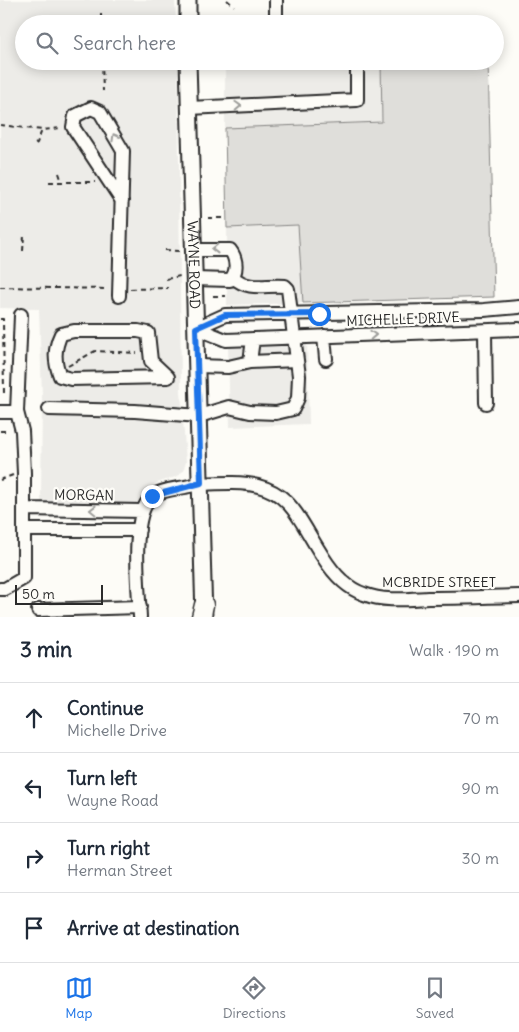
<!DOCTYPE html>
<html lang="en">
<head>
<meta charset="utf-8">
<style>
	:root { --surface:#fff; --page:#f6f6f7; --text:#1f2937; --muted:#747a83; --line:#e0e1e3; --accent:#1a73e8 }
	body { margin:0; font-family:Delius,sans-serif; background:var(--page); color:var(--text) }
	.scale { position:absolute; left:15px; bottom:12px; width:88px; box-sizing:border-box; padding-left:5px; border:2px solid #2b2b2b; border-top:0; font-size:14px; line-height:18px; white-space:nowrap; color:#2b2b2b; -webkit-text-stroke:4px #fdfcf7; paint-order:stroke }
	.stop { position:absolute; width:15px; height:15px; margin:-11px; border:4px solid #1a73e8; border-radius:50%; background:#fff }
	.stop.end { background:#1a73e8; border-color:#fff; box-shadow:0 1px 5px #0008 }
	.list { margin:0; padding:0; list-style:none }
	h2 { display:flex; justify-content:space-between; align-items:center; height:65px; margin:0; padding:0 20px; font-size:21px }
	h2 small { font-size:16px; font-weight:400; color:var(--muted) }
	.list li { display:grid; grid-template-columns:32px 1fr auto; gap:15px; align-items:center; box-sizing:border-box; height:70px; padding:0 20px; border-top:1px solid var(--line) }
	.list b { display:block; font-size:19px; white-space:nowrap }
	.list p { margin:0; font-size:16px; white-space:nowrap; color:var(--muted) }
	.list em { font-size:16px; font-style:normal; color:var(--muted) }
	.icon { flex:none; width:28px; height:28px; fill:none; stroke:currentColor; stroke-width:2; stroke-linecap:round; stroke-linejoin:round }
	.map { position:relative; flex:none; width:519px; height:617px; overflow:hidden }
	.search { position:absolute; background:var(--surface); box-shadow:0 2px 12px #0003; left:15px; right:15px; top:15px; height:55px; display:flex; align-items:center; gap:12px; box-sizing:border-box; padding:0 18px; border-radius:28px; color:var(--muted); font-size:19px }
	.sheet { height:345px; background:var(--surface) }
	nav { display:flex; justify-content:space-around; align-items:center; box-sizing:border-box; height:70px; border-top:1px solid var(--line); background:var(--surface); font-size:14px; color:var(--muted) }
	nav a { display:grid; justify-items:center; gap:2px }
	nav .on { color:var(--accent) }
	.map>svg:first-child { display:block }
</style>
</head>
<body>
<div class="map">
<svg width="519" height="617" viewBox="0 0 519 617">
	<rect width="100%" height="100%" fill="#fdfcf7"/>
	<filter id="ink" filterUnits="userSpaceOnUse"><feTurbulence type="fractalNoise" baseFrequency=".02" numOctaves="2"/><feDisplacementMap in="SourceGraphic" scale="10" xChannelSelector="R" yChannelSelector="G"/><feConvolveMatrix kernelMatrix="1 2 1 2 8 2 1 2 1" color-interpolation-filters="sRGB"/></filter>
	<g filter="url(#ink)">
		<path fill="#edece8" d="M0 0H175L176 24H24V61H178L181 391 186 462 183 471 178 476 157 483 141 495 137 503H41L42 396 39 309 0 308Z
			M225 61H381L382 122 225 128Z
			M299 225 303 303 227 305V228Z
			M307 341 309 424 230 427 228 345Z"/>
		<path fill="#dfdeda" stroke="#858482" d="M381 61H488L494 297 303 303 298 225 227 228 225 128 382 122Z"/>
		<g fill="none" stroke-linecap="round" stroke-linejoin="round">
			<defs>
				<path id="minor" d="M276 0V23
					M189 108 357 100V61
					M193 250H230C237 259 238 272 230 280L194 279
					M119 296 123 151 100 112 91 108 75 116 73 127 122 201
					M196 328 225 315 484 310 519 307
					M196 328 226 340 519 329
					M74 331H138L148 333 151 361 168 377 71 379 60 376C54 361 54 349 61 334Z
					M485 332 486 403
					M324 336 326 359
					M250 362 297 360
					M198 366 228 367 250 362 253 339
					M49 409 135 411 199 416 229 407 250 412 276 413 293 409 298 398 299 376 288 289 285 286C265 284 250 292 233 277
					M0 412H17
					M25 509 142 511
					M25 530H139
					M0 589H5L24 578V473L22 431 17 412 21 315
					M38 610 140 607
					M140 617C139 590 129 513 153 496 161 490 175 489 185 487 200 483 215 483 230 483 289 482 295 514 323 557 333 573 346 588 364 594 384 602 408 599 428 598 458 598 489 597 519 596"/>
				<g id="major">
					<path d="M188 0V24"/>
					<path id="s1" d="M188 61 204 617"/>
				</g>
				<path id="highway" d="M201 617 204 605"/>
			</defs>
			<use href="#minor" stroke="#2b2b2b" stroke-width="16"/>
			<use href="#major" stroke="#2b2b2b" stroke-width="19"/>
			<use href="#highway" stroke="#2b2b2b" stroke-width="21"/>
			<path stroke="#2b2b2b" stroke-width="2" stroke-dasharray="5 4" stroke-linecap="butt" d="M227 0 234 6
				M101 14V24
				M102 61 103 91
				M0 125 42 130 62 128
				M35 144 37 143 42 130
				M59 173 62 182
				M49 182H95
				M208 218H224
				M165 250 179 251
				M23 251 24 235
				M166 279 180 276
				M0 287 108 289
				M130 289 168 288
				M213 296H226
				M0 319H3L4 394
				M68 366 95 351 137 353
				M0 431H9
				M0 480 13 475"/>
			<use href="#minor" stroke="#fdfcf7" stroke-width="12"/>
			<use href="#major" stroke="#fdfcf7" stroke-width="15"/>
			<use href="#highway" stroke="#fdfcf7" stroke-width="18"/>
		</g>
		<defs><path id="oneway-chevron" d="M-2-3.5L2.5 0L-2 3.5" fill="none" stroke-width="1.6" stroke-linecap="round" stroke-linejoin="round" transform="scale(1.25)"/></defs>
		<g stroke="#9e9e9b">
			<use href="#oneway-chevron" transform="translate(238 106) rotate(-2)"/>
			<use href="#oneway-chevron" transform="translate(115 137) rotate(-120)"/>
			<use href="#oneway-chevron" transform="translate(215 249) rotate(179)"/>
			<use href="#oneway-chevron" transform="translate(373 335) rotate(-2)"/>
			<use href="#oneway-chevron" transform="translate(93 510) rotate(-179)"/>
		</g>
	</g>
	<g fill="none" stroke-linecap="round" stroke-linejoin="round" filter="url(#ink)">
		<path stroke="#1a73e8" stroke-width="6" d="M152 496 201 483 196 328 225 315 319 314"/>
	</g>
	<g text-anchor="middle" stroke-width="4.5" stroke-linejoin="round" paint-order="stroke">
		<g font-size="14" fill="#2b2b2b" stroke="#fdfcf7">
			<text dy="5" stroke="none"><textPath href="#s1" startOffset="204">WAYNE ROAD</textPath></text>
			<text transform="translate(403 319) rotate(-2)" y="5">MICHELLE DRIVE</text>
			<text transform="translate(84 495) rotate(1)" y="5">MORGAN</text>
			<text x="439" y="587">MCBRIDE STREET</text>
		</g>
	</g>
</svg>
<div class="scale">50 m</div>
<div class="stop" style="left:319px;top:314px"></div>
<div class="stop end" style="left:152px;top:496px"></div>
<div class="search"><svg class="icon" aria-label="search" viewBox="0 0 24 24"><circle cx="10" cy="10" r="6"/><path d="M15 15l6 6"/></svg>Search here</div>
</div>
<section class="sheet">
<h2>3 min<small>Walk · 190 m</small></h2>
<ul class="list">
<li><svg class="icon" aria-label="ahead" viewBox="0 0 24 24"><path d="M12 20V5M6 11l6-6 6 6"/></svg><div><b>Continue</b><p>Michelle Drive</p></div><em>70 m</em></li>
<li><svg class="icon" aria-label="left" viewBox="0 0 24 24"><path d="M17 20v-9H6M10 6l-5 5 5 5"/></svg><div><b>Turn left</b><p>Wayne Road</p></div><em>90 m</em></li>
<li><svg class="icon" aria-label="right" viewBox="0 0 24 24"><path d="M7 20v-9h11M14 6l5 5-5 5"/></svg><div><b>Turn right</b><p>Herman Street</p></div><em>30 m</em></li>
<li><svg class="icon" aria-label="arrive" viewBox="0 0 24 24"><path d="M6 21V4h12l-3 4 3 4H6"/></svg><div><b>Arrive at destination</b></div></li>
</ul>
</section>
<nav>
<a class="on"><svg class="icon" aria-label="map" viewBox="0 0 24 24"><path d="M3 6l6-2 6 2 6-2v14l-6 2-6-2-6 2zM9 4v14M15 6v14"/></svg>Map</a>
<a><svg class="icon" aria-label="directions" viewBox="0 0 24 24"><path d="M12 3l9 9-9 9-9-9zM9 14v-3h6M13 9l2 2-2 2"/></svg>Directions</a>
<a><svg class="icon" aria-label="saved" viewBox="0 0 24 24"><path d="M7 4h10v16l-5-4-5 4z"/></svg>Saved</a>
</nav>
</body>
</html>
